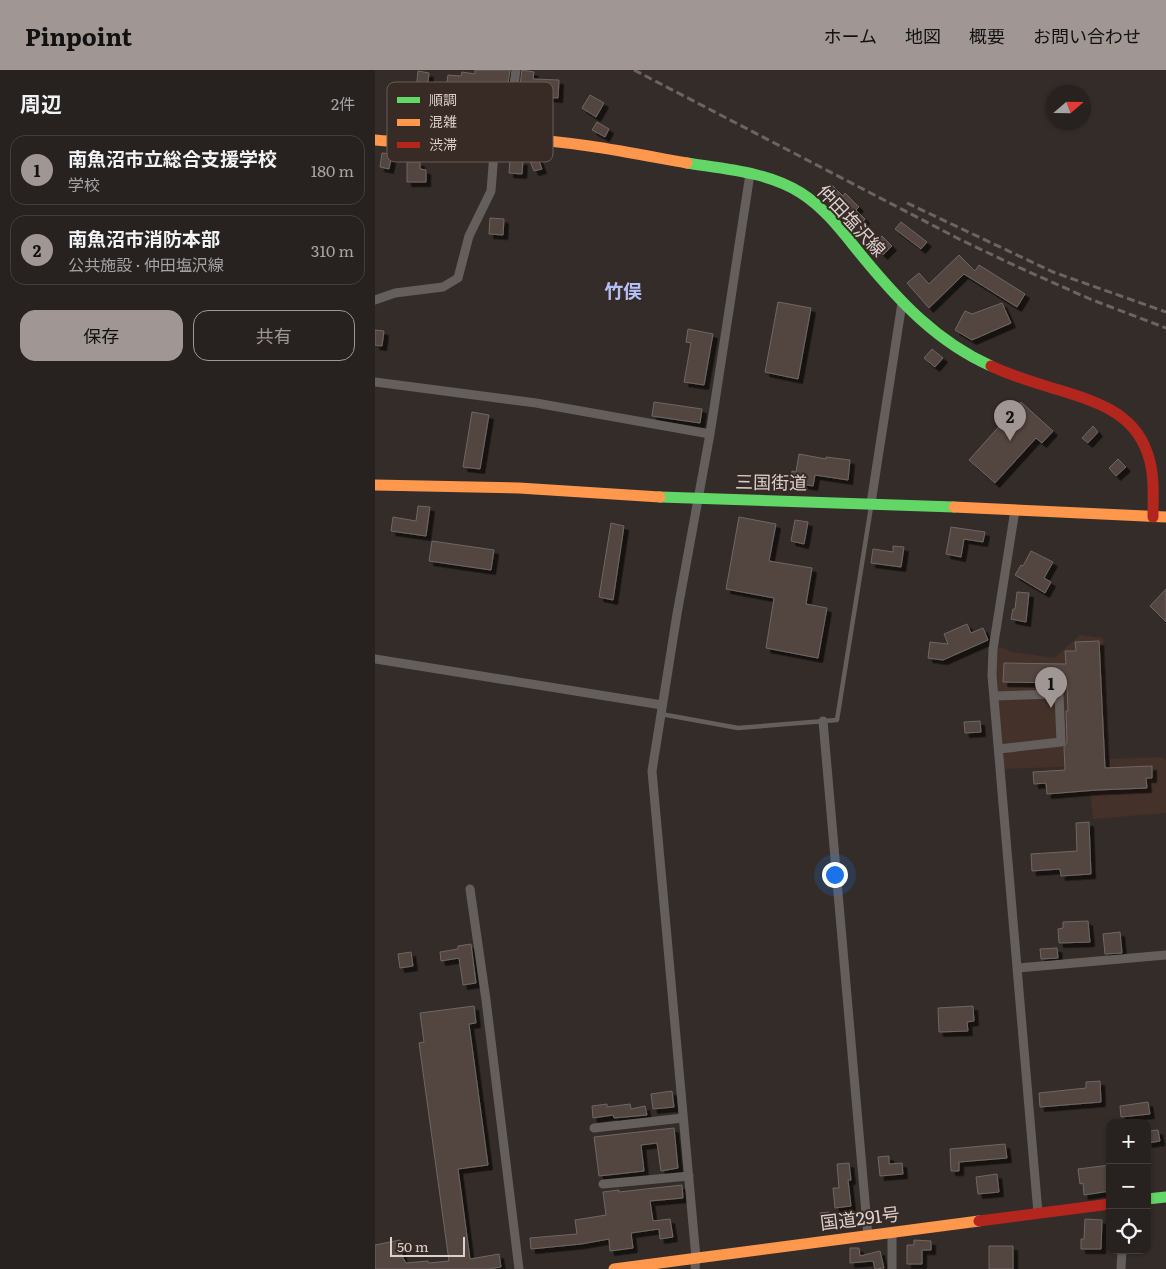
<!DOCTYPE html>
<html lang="ja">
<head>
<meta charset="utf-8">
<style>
	:root { --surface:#27211f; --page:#332e2c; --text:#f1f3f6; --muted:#a4a3a4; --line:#433e3d; --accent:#a09794 }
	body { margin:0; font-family:Literata,"Noto Sans JP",serif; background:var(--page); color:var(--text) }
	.controls { position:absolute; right:15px; bottom:15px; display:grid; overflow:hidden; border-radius:10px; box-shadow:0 1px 4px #0004 }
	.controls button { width:45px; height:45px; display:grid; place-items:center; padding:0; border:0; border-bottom:1px solid var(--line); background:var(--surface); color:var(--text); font:25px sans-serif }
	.compass { position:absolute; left:671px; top:15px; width:45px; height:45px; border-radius:50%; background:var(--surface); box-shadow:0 1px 4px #0004; rotate:70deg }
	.scale { position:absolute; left:15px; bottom:12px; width:75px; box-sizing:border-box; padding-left:5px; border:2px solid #dad1ce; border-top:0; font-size:14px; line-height:18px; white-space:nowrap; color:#dad1ce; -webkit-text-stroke:4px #382a25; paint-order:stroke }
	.you { position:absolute; left:459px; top:804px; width:18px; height:18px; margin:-12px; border:4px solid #fff; border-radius:50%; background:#1a73e8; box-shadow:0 0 0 8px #1a73e833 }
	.badge { display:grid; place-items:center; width:32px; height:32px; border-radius:50%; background:var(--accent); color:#111; font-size:16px; font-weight:700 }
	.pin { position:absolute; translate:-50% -41px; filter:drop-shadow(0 1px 2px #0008) }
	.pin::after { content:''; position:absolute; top:26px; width:18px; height:15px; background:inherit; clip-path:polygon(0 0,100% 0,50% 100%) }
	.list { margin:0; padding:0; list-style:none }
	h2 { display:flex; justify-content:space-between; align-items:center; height:65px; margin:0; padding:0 20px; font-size:21px }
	h2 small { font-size:16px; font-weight:400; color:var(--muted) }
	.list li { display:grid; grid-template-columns:32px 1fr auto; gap:15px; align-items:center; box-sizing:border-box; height:70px; margin:0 10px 10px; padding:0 10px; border:1px solid var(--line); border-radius:15px }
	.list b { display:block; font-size:19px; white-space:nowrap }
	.list p { margin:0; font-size:16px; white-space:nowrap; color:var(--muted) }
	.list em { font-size:16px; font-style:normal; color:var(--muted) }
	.actions { display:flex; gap:10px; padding:15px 20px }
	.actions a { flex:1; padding:11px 0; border:1px solid var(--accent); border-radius:15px; text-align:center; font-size:18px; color:var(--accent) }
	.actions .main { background:var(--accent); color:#111 }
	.icon { flex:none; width:28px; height:28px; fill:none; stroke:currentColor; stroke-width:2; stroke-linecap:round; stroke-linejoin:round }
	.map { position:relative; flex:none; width:791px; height:1199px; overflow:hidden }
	header { display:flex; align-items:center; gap:30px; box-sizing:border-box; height:70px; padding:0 25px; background:var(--accent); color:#111 }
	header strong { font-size:24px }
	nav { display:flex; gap:28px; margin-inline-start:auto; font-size:18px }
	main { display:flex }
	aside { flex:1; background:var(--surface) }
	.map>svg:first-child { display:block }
</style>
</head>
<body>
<header>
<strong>Pinpoint</strong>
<nav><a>ホーム</a><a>地図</a><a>概要</a><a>お問い合わせ</a></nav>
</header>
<main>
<aside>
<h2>周辺<small>2件</small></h2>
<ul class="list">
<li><span class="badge">1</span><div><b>南魚沼市立総合支援学校</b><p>学校</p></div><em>180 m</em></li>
<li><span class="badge">2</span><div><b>南魚沼市消防本部</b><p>公共施設 · 仲田塩沢線</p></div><em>310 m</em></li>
</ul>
<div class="actions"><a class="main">保存</a><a>共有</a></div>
</aside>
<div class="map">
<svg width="791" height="1199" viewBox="0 0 791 1199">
	<defs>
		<filter id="shadow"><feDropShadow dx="4.5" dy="4.5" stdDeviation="0" flood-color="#0009"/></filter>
	</defs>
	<rect width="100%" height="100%" fill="#342c29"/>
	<path fill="#44312a" d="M705 565 728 568 735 689 786 687 791 690V743L718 749 712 696 625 699 618 579 626 577 637 582 679 588Z"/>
	<path fill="#524540" stroke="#6e6764" filter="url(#shadow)" d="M100 0H135L131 28 103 26V21L82 19V20L71 19 73 5 86 6 87 2 100 4Z
		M147 0 159 2 158 9 184 10 183 28 156 26 153 47 141 46Z
		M43 1 54 3 52 23 49 22 46 37 74 41 72 55 43 50 42 58 32 56 37 30H40Z
		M215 25 229 33 221 47 207 38Z
		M222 52 234 59 230 67 217 60Z
		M7 83 17 84 14 99 5 97Z
		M161 83 167 99 159 101 153 86Z
		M135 90 148 91 147 104 134 103Z
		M32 92H45V99L51 100V112H32Z
		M456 114 468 126 470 123 484 137 481 140 490 149 485 155 459 130 457 132 447 123Z
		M115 148 129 149 128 165 114 164Z
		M526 152 552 172 546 179 520 159Z
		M507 166 517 176 508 185 498 175Z
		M584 185 600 201 604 195 650 224 642 237 589 204 554 238 532 213 544 203 554 214Z
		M403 232 436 238 423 309 390 302Z
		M627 233 636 253 597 270 580 260 590 241 597 244Z
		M313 259 338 264 329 315 309 312 316 273 311 272Z
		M0 260 9 261 7 276 0 275Z
		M557 279 568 288 560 297 549 288Z
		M279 332 327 339 325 353 277 346Z
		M646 332 678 361 667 373 661 368 620 413 594 390Z
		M97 342 114 345 105 399 88 397Z
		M718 356 723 362 713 373 707 368Z
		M424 384 451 389V387L475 390 473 410 440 405 438 416 415 412 417 401 421 402Z
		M743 389 751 397 741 406 734 398Z
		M43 436 55 437 51 466 16 461 18 447 41 451Z
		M364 447 401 454 394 491 437 498 431 534 452 538 443 588 391 578 399 528 351 519Z
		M420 450 433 452 429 474 416 471Z
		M236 453 249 456 238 530 224 527Z
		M576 457 610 462 608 472 589 469 586 487 571 484Z
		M57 471 119 480 116 500 54 491Z
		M518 476 529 477 526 497 496 493 498 479 518 482Z
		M656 481 678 492 669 508 676 512 670 523 640 505 646 495 648 496Z
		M791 519V552L775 536Z
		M642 522 654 523 651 552 636 549 638 539H640Z
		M592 554 596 563 608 558 613 570 568 590 553 588 555 572 573 574 569 564Z
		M724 571 730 698 777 696V708H771L772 718 722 720 672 724 671 713 659 714 658 702 690 700 689 677 692 672 691 641H693L692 613 628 612 629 593 691 594 690 581H701L700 572Z
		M605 651 606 662 590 663 589 652Z
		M714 752 716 804 686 806 685 799 657 801 656 784 702 781 701 753Z
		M713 851 715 872 684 873 683 859 688 858V852Z
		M745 862 747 883 730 884 728 864Z
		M96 874 101 913 88 915 84 888 66 891 65 882 83 879V876Z
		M682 878 683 888 666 889 665 879Z
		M36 882 38 896 25 898 23 884Z
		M99 936 101 953 94 954 113 1095 83 1099 95 1189 124 1184 126 1197 113 1199H0V1175L25 1170 27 1186 31 1193 53 1191 54 1193 74 1191 44 973 49 972 45 943Z
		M598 936 599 951 592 952 593 961 564 962 563 938Z
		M725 1011 726 1032 665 1037 664 1023 711 1018V1012Z
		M297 1021 299 1037 278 1039 276 1024Z
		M773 1032 775 1044 746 1047 745 1036Z
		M232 1034V1037L255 1034 256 1039 270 1036 272 1045 239 1048 238 1045 218 1048 217 1036Z
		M299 1058 303 1098 286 1101 282 1073 266 1075 269 1101 224 1106 219 1067Z
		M783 1060 785 1071 773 1073 772 1061Z
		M630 1074 632 1088 584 1092V1101H576L575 1079Z
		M514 1086V1094L527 1093 528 1104 505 1106 503 1087Z
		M474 1093 476 1110H473L476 1136 460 1138 458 1118H464L462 1094Z
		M735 1095V1121L709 1125 708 1113 705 1114 703 1099Z
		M622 1104 624 1122 603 1124 601 1107Z
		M307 1115 308 1128 275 1131 278 1151 295 1149 298 1167 285 1169 284 1159 256 1163 258 1178 235 1181 234 1169 206 1174 156 1179 155 1168 202 1164 200 1150 231 1145 228 1122 244 1120V1122Z
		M454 1142 455 1155 446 1156 445 1143Z
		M710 1149 727 1150 726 1179H706V1169H709Z
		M539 1170 556 1171V1180H547V1194H532V1175H539Z
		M614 1176H638V1199H614Z
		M475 1178H484L485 1186 505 1181 509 1198 500 1199 498 1191 475 1193Z"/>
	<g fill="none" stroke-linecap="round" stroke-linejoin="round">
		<path stroke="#645f5d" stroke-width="4.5" d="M286 644 363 658 462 650 496 437"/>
		<path stroke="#645f5d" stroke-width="9" d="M139 69 134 49 141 0
			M0 230 20 223 68 217 83 208 94 166 116 121 120 70
			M0 312 161 333 335 364
			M496 433 527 233
			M640 440 618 579 617 605 663 1143
			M0 589 287 635
			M619 626 684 624 686 672 624 679
			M448 651 493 1166
			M95 819 111 930 144 1199
			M643 898 791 885
			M219 1058 308 1048
			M228 1114 314 1106
			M320 1199 321 1188 277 701 302 544 335 364 375 104
			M517 1199V1163
			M746 1199 747 1180"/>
		<path stroke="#63d668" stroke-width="11" d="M312 93C350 99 393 102 426 123 450 138 469 164 487 186 524 231 562 272 616 296
			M285 427 579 437
			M772 1129 791 1127"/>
		<path stroke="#ff974d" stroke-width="11" d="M0 70C47 75 94 67 142 69 199 71 256 83 312 93
			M0 415 144 418 285 427
			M579 437 791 447
			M239 1199 604 1151"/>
		<path stroke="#b3261e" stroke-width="11" d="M616 296C635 305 654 311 674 317 713 329 757 339 772 382 780 403 778 426 778 447
			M604 1151 735 1134"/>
		<path stroke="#6a6563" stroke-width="3" stroke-dasharray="8 4" stroke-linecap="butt" d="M259 0 586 170 643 197 715 229 791 258
			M532 133 678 202 791 242"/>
	</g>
	<g text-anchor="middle" stroke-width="4" stroke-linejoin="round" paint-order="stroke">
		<g font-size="18" fill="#dad1ce" stroke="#382a25">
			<text transform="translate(476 151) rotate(47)" y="6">仲田塩沢線</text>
			<text transform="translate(396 413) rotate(1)" y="6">三国街道</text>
			<text transform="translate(485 1149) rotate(-7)" y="6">国道291号</text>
		</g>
		<g font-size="19" font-weight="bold" fill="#b3c0f8" stroke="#382a25">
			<text x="248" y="228">竹俣</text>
		</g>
	</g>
	<rect x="12" y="12" width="166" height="80" rx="8" fill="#382a25" stroke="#695c58" stroke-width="1"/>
	<rect x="22" y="27" width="23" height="6" fill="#63d668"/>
	<rect x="22" y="49" width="23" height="7" fill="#ff974d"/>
	<rect x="22" y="72" width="23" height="6" fill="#b3261e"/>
	<g font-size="14" fill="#dad1ce">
		<text x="54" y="35">順調</text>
		<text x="54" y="57">混雑</text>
		<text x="54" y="80">渋滞</text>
	</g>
</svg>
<div class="controls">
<button>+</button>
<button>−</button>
<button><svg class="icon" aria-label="locate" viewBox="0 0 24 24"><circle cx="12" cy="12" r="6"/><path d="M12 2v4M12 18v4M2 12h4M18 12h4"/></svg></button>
</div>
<svg class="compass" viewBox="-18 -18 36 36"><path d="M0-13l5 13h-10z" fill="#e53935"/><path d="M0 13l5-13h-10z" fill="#a4a3a4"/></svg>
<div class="scale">50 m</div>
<div class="you"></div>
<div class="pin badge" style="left:676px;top:638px">1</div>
<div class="pin badge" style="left:635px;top:371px">2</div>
</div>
</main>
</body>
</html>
